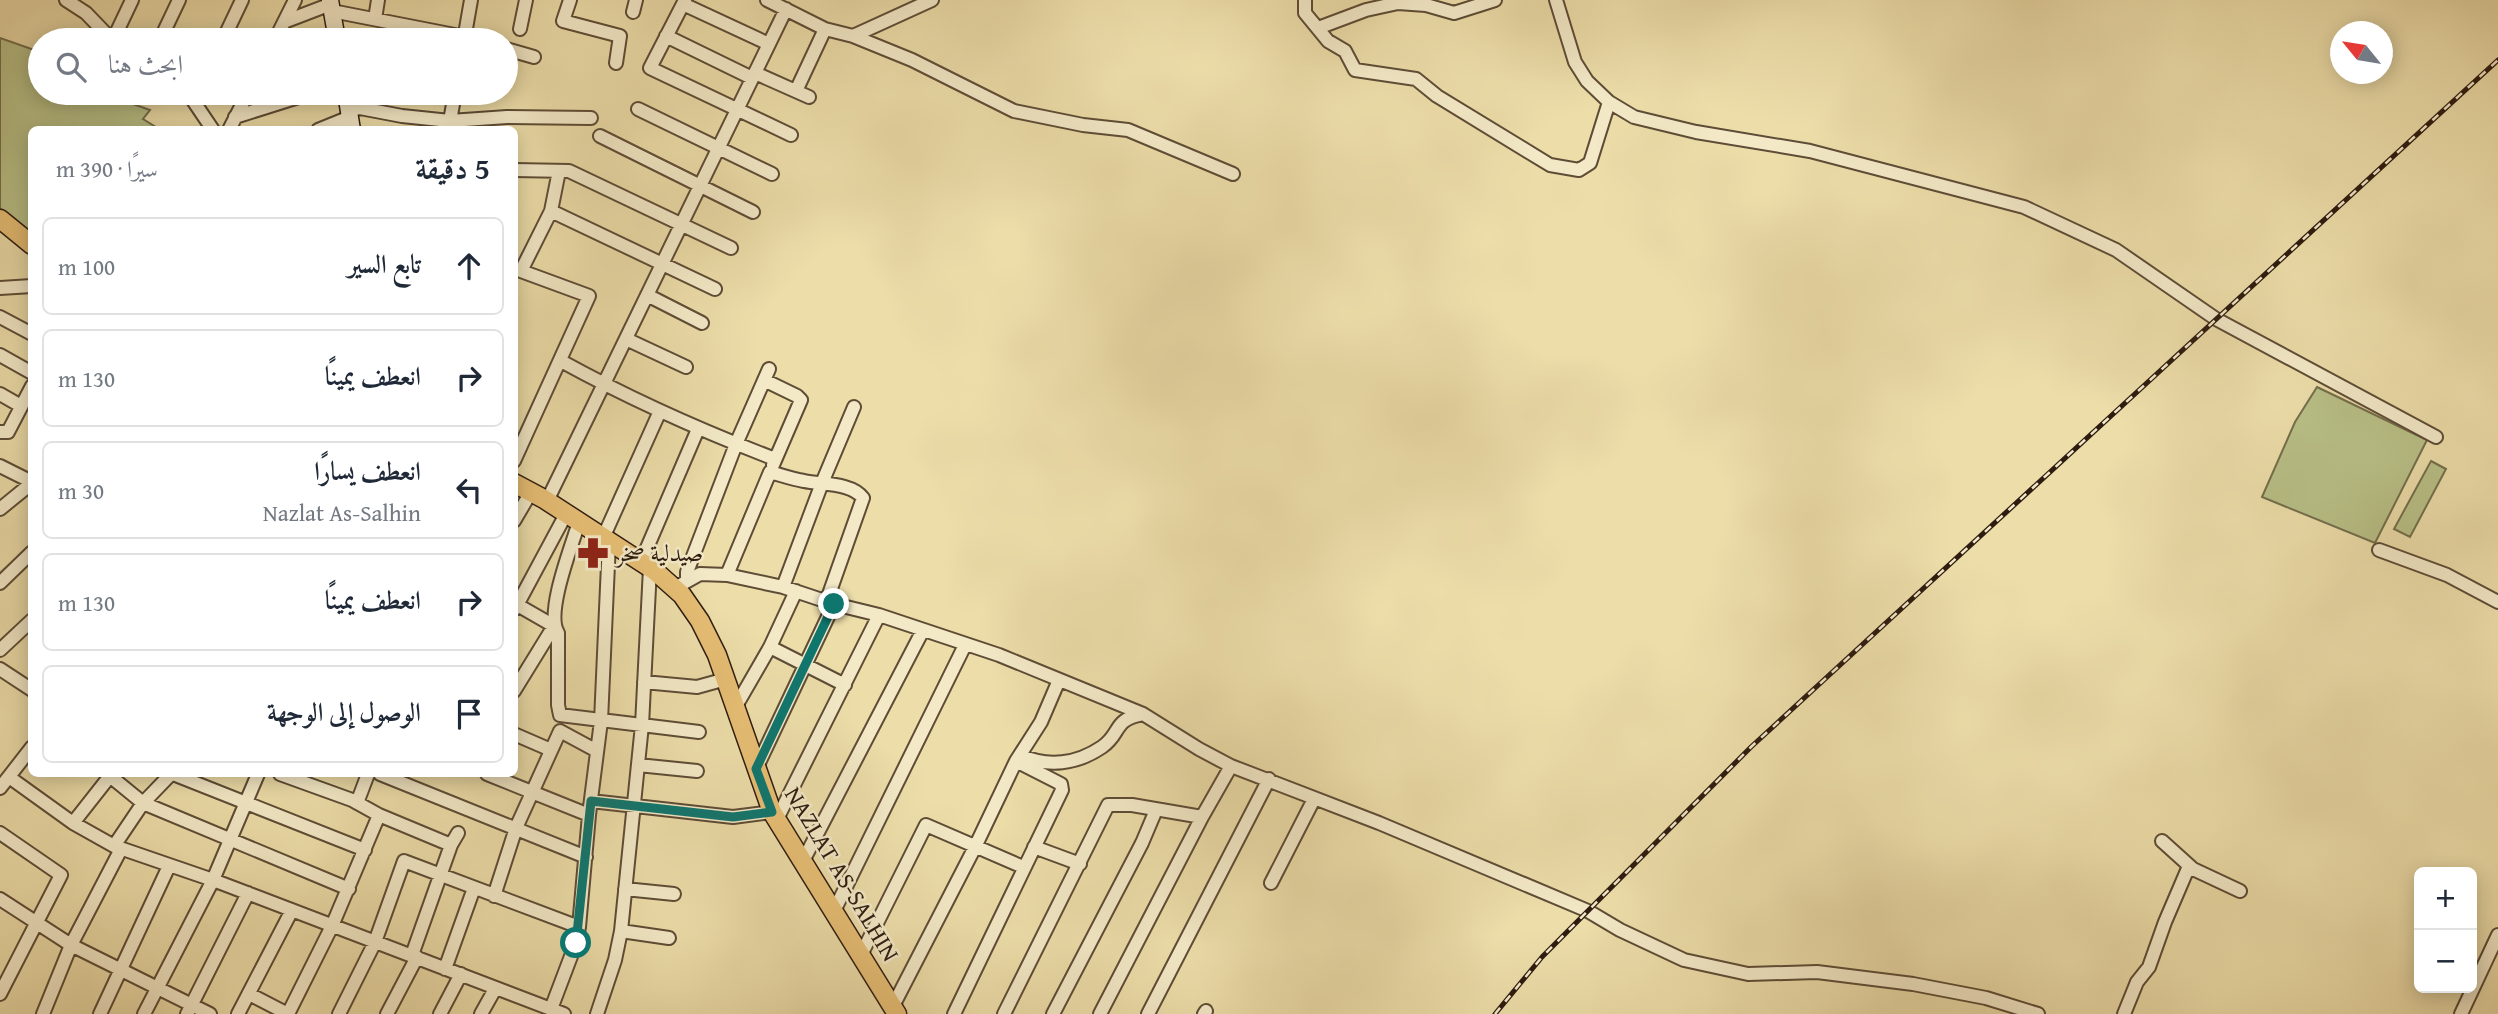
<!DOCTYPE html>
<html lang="ar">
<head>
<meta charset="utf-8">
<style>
	:root { --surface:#fff; --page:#f2f2f3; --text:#1f2937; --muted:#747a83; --line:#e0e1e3 }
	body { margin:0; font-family:"Gentium Book Plus",Amiri,serif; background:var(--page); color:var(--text); direction:rtl }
	.controls { position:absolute; right:21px; bottom:21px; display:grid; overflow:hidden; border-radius:10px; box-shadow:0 4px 18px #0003 }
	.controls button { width:63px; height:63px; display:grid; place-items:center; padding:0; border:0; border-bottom:2px solid var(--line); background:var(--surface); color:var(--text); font:35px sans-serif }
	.compass { position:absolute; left:2330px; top:21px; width:63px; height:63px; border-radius:50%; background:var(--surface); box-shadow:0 4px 18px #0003; rotate:300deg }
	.stop { position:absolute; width:21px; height:21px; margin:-16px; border:5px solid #0f766e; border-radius:50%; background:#fff }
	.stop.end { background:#0f766e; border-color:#fff; box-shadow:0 2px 7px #0008 }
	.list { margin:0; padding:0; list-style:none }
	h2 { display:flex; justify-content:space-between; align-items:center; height:91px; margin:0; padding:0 28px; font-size:30px }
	h2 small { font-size:23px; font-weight:400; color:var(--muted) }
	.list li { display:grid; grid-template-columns:46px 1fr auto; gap:21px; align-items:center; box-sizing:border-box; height:98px; margin:0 14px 14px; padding:0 14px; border:2px solid var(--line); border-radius:10px }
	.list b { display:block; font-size:26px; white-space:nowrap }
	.list p { margin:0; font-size:23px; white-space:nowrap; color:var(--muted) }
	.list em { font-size:23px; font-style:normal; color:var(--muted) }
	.icon { flex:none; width:38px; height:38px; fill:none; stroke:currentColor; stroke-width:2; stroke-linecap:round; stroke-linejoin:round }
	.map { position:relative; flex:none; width:2498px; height:1014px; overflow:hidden; direction:ltr }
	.search { position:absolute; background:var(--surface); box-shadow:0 4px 18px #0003; left:28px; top:28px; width:490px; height:77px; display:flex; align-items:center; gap:18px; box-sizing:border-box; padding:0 24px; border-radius:38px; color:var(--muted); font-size:26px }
	.panel { position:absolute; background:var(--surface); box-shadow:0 4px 18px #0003; left:28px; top:126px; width:490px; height:651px; border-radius:10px; direction:rtl }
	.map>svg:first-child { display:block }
</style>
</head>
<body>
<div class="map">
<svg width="2498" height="1014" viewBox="0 0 2498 1014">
	<rect width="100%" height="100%" fill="#ecdda9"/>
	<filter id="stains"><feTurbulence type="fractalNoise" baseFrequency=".00286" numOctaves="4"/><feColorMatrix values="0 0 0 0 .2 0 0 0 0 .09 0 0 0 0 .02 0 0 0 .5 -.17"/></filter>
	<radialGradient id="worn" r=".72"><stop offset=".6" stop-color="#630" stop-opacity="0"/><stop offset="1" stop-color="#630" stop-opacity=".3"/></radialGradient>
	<path fill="#b8c087" stroke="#736e4c" stroke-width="2" d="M0 38 40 52V93H110L119 99 150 110 143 119 159 129 32 130 31 236 0 208Z
		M2317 387 2427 440 2375 543 2262 497 2295 422Z
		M2431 461 2446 469 2410 537 2394 529Z"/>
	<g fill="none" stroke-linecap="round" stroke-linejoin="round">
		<defs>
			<path id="street" d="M66 0 86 13 112 40
				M570 0 563 21 620 36 616 63
				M685 0 650 68 791 135
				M767 0 825 29 853 36 912 60 1014 111 1083 125 1128 130 1233 174
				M1305 0V13L1328 41 1345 51 1355 70 1416 79 1437 96 1550 165 1579 170 1590 163 1609 102
				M1556 0 1575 62 1587 81 1609 102 1634 117 1696 132 1810 151 2024 207 2116 250 2216 319 2436 437
				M683 4 769 44
				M332 11 465 37
				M633 12 636 0
				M375 19 378 0
				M284 22 331 4
				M1318 28 1366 10 1398 3 1426 5 1454 13 1495 0
				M520 29 526 0
				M666 36 752 78
				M853 36 932 0
				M113 40 132 0
				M160 40 179 0
				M223 40 242 0
				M275 40 295 0
				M464 40 471 0
				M506 49 534 57
				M755 73 809 97
				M796 91 825 29
				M188 93 213 130
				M638 109 772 174
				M349 110 360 108 402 116 450 121 455 93
				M235 117 311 93
				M450 121 507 117 591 118
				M229 130 248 93
				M318 130 350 117
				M600 136 753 212
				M514 170 569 171 731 248
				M551 211 715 289
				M0 288 32 286
				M647 295 702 323
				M0 317 32 334
				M626 339 686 367
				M0 355 32 373
				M561 361C630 399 702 431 775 459
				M764 380 797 396 801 400 773 465
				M0 394 21 406
				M0 432H8L32 386
				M514 461 589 296 521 271 551 211 559 171
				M0 466 32 482
				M547 501 786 9
				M0 509 32 483
				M514 521 531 492
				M579 522C572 545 545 613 558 633V705L560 715 699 732
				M603 538 660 411
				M2379 550 2447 575 2498 602
				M641 562 698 429
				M727 575 770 472C781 475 792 479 804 481 821 485 851 482 863 498L827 600
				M687 580V572L736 444 769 369
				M0 583 32 552
				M783 587 822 483 854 407
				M675 588 700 574 727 575 783 587 834 604 879 615 999 655 1143 714 1199 749 1231 766 1379 823 1588 911 1620 930 1684 960 1748 974 1817 972 1913 984 1986 998 2038 1014
				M514 603 554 626 514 691
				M515 609 566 514
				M770 647 845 685
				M0 650 32 620
				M0 669 32 690
				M644 682 697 687 726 679
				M736 706 770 647 796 591
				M514 734 551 750
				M1020 755C1048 768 1077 764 1102 747 1122 733 1112 720 1143 714
				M1016 761 1041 722 1059 680
				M638 765 697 771
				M756 769 834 604
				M173 774 365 850
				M280 774 352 800 379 815 451 845
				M380 774 586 857
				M487 774 589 815
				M9 777 73 823 114 846 213 880 564 1014
				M0 788 32 747
				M591 801 733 817 772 812
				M357 803 368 774
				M777 819 879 615
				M73 823 110 776 143 803 349 889
				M0 833 61 875 0 994
				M2162 841 2193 869 2240 891
				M114 846 143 803 171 774
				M1034 847 1080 864
				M803 861 923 630
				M1271 883 1314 799
				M625 889 674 894
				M494 896 516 828 560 731 597 751
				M0 899 71 945 210 1014
				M834 911 965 645
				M621 931 669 938
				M412 955 451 845 458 833
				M861 955 926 825 1023 867
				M445 969 474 888
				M249 994 288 1014
				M893 1006 976 845 1016 761 1061 784 1062 790 954 1014
				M551 1009 576 943 579 927 589 815 601 721 609 542
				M43 1014 71 945 121 849
				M100 1014 169 866
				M144 1014 213 880 258 774
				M187 1014 248 893
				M238 1014 292 910
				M288 1014 332 926 379 815
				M339 1014 375 942 404 861 579 927
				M387 1014 417 957
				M440 1014 461 974
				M481 1014 495 989
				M597 1014 615 960 621 931 642 725 650 568
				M1004 1014 1108 805H1132L1202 817
				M1053 1014 1142 843 1156 810
				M1100 1014 1202 817 1231 766
				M1148 1014 1269 779
				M1204 1014 1206 1011
				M2124 1014 2137 982 2149 967 2165 922 2189 866
				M2461 1014 2498 935"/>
			<path id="secondary" d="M330 0 337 40
				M346 93 352 130"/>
			<path id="primary" d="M0 219 32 245
				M514 483 544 499 655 571 682 595 700 621 717 655 772 812 897 1014"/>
		</defs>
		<use href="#street" stroke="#5e4c36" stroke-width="16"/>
		<use href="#secondary" stroke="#2e1c10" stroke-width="19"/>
		<use href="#primary" stroke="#2e1c10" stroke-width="21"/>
		<use href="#street" stroke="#f3e9c7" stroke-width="12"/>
		<use href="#secondary" stroke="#f3e9c7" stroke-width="16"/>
		<use href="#primary" stroke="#e6be74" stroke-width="18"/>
		<defs>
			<path id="rail" d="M1495 1014 1542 957 1751 747 2498 60"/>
		</defs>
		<use href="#rail" stroke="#2e1c10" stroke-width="5"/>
		<use href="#rail" stroke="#f3e9c7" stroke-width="2.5" stroke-dasharray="8" stroke-linecap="butt"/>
	</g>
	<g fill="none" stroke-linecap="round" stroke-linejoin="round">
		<path stroke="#0f766e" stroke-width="9" d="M576 943 591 801 733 817 772 812 756 769 834 604"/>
	</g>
	<defs>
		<symbol id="pharmacy-bare" viewBox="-9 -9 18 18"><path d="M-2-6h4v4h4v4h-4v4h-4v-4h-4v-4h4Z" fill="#8f2418" stroke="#f3e9c7" stroke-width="2.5" paint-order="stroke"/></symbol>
	</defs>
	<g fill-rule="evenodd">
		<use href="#pharmacy-bare" x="571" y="531" width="44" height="44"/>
	</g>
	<g text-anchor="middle" stroke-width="5" stroke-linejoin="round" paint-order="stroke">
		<g font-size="24" fill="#2e1c10" stroke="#f3e9c7" text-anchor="start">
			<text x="616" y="561">صيدلية صخر</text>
		</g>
		<g font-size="24" fill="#2e1c10" stroke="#f3e9c7">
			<text transform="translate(842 874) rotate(59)" y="8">NAZLAT AS-SALHIN</text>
		</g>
	</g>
	<rect width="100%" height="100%" filter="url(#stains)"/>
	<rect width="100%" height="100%" fill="url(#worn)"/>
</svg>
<div class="controls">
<button>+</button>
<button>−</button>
</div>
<svg class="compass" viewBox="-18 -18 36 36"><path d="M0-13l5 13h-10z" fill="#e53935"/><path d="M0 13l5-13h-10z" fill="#747a83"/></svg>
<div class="stop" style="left:576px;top:943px"></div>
<div class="stop end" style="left:834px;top:604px"></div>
<div class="search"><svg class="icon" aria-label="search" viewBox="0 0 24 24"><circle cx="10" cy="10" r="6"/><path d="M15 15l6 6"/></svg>ابحث هنا</div>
<section class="panel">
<h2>5 دقيقة<small>سيرًا · 390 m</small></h2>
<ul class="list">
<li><svg class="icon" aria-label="ahead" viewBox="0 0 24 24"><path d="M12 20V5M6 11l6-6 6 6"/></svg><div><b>تابع السير</b></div><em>100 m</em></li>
<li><svg class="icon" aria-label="right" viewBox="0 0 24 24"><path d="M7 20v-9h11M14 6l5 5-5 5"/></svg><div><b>انعطف يمينًا</b></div><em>130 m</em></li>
<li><svg class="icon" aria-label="left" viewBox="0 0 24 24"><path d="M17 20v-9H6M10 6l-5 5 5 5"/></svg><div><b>انعطف يسارًا</b><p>Nazlat As-Salhin</p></div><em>30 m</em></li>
<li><svg class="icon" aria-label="right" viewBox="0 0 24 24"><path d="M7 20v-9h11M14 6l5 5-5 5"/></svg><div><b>انعطف يمينًا</b></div><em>130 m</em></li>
<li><svg class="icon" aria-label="arrive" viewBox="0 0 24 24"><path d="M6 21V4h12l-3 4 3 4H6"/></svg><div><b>الوصول إلى الوجهة</b></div></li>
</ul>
</section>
</div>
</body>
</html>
